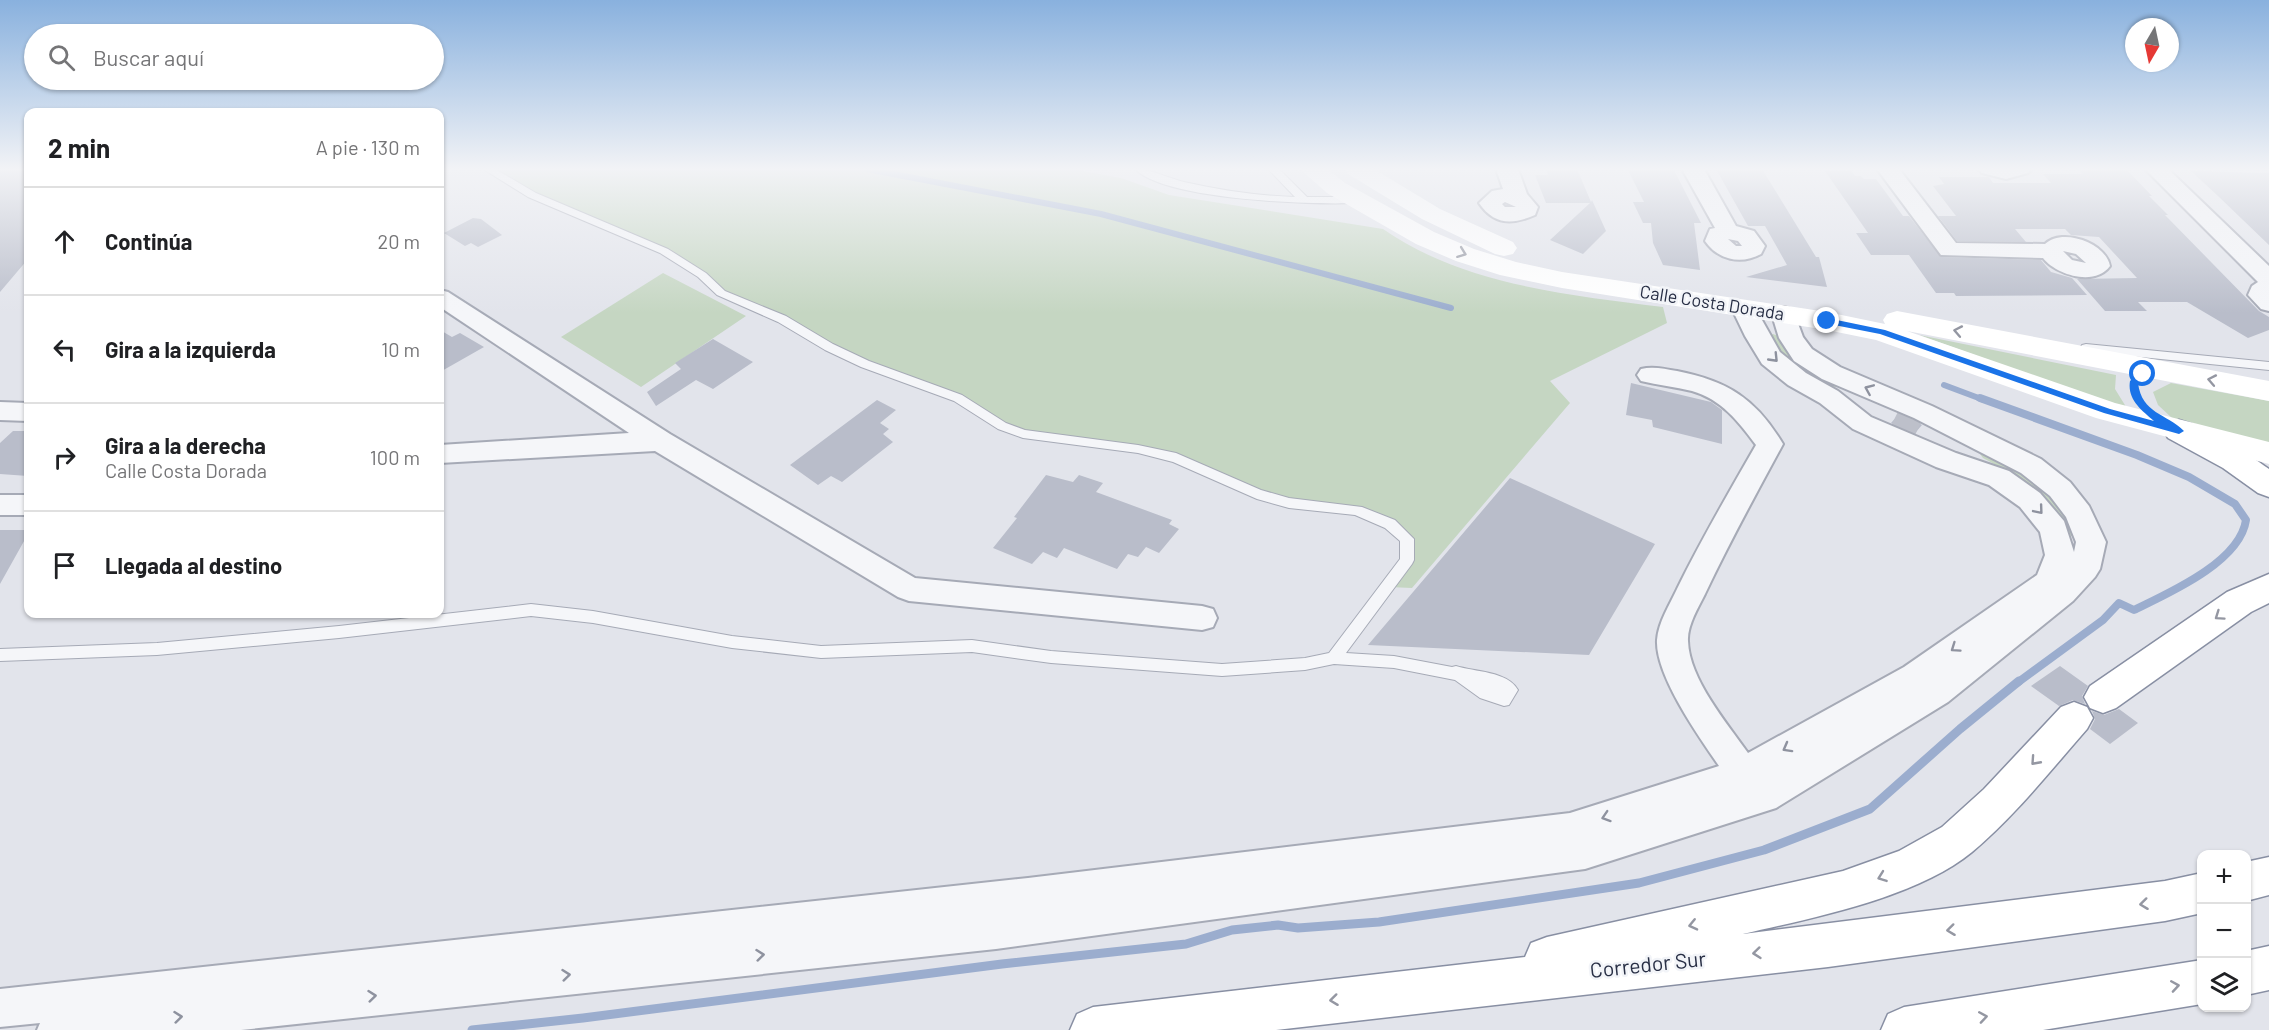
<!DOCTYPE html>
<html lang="es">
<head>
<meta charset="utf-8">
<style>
	:root { --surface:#fff; --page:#f6f6f6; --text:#202124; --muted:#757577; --line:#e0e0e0 }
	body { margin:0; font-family:Barlow,sans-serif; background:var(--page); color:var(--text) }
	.controls { position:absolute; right:18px; bottom:18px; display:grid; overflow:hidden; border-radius:12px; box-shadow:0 2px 4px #0004 }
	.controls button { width:54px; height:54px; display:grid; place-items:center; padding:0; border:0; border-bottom:2px solid var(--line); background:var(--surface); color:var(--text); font:30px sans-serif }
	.compass { position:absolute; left:2125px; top:18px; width:54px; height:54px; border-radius:50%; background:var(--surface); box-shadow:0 2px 4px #0004; rotate:189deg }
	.stop { position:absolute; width:18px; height:18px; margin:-14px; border:4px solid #1a73e8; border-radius:50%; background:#fff }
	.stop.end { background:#1a73e8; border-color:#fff; box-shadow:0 2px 6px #0008 }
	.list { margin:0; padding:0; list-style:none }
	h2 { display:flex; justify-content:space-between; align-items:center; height:78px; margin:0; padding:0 24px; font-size:26px }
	h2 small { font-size:20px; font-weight:400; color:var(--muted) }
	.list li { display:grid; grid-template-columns:39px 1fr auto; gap:18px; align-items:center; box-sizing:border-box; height:108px; padding:0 24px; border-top:2px solid var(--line) }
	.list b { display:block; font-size:22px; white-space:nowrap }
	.list p { margin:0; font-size:20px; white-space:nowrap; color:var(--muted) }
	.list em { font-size:20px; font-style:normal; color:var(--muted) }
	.icon { flex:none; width:33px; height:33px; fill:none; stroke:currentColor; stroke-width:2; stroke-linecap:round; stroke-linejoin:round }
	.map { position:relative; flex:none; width:2269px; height:1030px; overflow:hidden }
	.search { position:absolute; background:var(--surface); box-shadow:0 2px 4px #0004; left:24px; top:24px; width:420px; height:66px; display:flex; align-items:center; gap:15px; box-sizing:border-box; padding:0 21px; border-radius:33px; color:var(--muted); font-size:22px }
	.panel { position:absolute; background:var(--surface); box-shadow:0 2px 4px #0004; left:24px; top:108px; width:420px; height:510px; border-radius:12px }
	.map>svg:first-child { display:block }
</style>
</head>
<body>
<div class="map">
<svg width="2269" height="1030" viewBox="0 0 2269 1030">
	<rect width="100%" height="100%" fill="#e2e4eb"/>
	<path fill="#c5d6c2" d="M488 169H1072L1121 178 1169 195 1383 229C1463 285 1569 295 1663 307L1667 323 1550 381 1570 403 1412 588 1389 587 1407 560V539L1357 510 1289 503 1176 458 1023 434 958 398 865 364 721 293 684 262 511 183Z
		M663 273 746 316 641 387 561 337Z
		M1773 334 1778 336 1793 355 1839 383 1836 387C1812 386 1781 355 1768 337Z
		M1919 335 2116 375 2115 389 2128 410Z
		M2171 383 2269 401V445L2172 418 2158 405 2153 392Z
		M1985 452 2054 491 2078 536H2071L2033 489 2018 477 1983 458 1980 454Z"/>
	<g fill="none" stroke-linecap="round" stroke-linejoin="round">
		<path stroke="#9badce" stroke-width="6" d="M867 169 1101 214 1451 308
			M1944 385 1984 400"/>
		<path stroke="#9badce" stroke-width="8" d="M1980 398 2137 455 2189 477 2235 504 2246 520C2240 562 2169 593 2134 610L2119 603 2103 620 2017 683"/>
		<path stroke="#9badce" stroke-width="9" d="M472 1030 583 1018 1002 964 1186 944 1232 930 1278 925 1298 928 1379 922 1639 883 1764 850 1870 809 1960 729 2019 681"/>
	</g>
	<path fill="#b9bdca" d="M0 169H23L28 188V259L0 292Z
		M1546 169H1577L1591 202 1592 200 1606 231 1583 254 1550 240 1590 203H1546L1535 175H1548Z
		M1716 169H1762L1816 257H1819L1827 287 1746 277 1787 265 1765 226H1748Z
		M2078 169H2126L2152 196H2149L2168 215H2165L2259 311 2269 317V330L2248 338 2187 302H2138L2147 311H2105L2077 279 2137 278 2099 237 2071 235 2065 229H2015L2026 242 1957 241 1938 216H1956L1933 186 1944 184 1939 177H1989L1993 183H2051L2043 174H2083Z
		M1628 170H1674L1701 223H1694L1700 270 1663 265 1653 243 1651 223H1643L1633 202H1644Z
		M1825 171H1852L1855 176H1861L1864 179H1876L1903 216H1909L1941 257 2041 260 2051 272 2072 278 2087 295 1956 296 1954 293H1936L1909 255H1871L1856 233H1868Z
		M2191 171 2269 173V245L2218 196Z
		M473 218 481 219 502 235 478 247 471 243 465 246 444 233Z
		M440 330 452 337 460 333 484 347 440 372Z
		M713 339 753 362 713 389 696 380 656 406 647 392 681 369 675 363Z
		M1631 383 1711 402 1722 410V444L1653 427 1652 420 1626 415Z
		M877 400 896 410 880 423 889 429 883 434 893 442 842 482 831 476 818 485 790 465Z
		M1899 414 1913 420 1922 425 1915 433 1891 423Z
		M13 431H28V476L0 474V443Z
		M1046 475 1073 482 1079 475 1103 483 1096 492 1172 520 1169 524 1179 529 1159 553 1146 547 1138 557 1128 554 1117 569 1064 548 1057 558 1043 552 1032 564 993 548 1017 518 1014 517Z
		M1510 478 1655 544 1589 655 1368 645Z
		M0 530H28V534L0 584Z
		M2060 666 2088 686 2082 696 2085 704 2073 700 2059 706 2031 686Z
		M2119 709 2138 723 2110 744 2090 729 2095 719 2092 711 2104 715Z"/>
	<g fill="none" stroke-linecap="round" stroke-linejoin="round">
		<path stroke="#bdc0ca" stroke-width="29" stroke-dasharray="29 14" stroke-linecap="butt" d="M1893 422 1916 433"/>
		<defs>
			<path id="service" d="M483 169H495L536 193 668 249 706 273 725 291 786 316 833 344 869 361 962 395 1006 423 1025 430 1138 445 1176 453 1261 490 1289 498 1362 507 1395 520 1414 539V560L1412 564 1346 653 1394 656 1452 667 1456 666C1474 672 1508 671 1518 690L1509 705 1504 706 1480 698 1455 680 1394 668 1334 664 1305 670 1222 676 1051 663 972 652 821 658 732 648 593 623 531 616 339 638 157 655 0 661V649L157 643 339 626 531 604 593 611 732 636 821 646 972 640 1051 651 1222 664 1305 658 1329 653 1400 559V541L1385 528 1355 515 1289 508 1257 499 1173 462 1138 453 1023 438 998 429 954 401 861 367 825 350 778 322 717 295 698 277 660 253 528 197Z
				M1135 169C1151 169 1168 178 1184 182 1220 190 1258 196 1295 197L1268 169H1279L1307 197H1356L1361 200 1356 203C1311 205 1165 200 1135 169Z
				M2086 344 2269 362V370L2082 351 2080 348 2082 345Z"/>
			<path id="minor" d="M1496 169H1518L1527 194 1538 207 1535 215C1512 225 1494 225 1479 203L1492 191 1503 189ZM1505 202 1516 207H1505L1502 204Z
				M1682 169H1704L1736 226 1754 231 1765 246 1761 254C1741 265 1718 260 1705 241L1710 229 1715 228ZM1728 239 1738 241 1742 246H1736Z
				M1877 169H1899L1956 243 2045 244C2062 227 2106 243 2110 266 2095 287 2056 275 2043 258L1941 255ZM2063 251 2076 254 2086 263 2072 260Z
				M1978 169H2032L2028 173 2006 179 1982 173Z
				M2145 169H2168L2269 266V311L2261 309 2248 295 2252 286 2258 282Z
				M440 290 448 292 670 434 915 578 1202 606 1213 609 1217 618 1213 627 1202 630 909 601 898 597 655 451 440 463V445L629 433 440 307Z
				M1744 302 1753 304 1780 352 1806 373 1838 391 1871 417 1956 453 2009 471 2040 493 2064 521 2074 552 2076 542 2066 517 2050 496 2021 473 1914 418 1822 379 1794 361 1779 338 1772 315 1775 310 1784 307 1793 310 1803 337 1812 349 1840 367 1932 406 2041 459 2070 482 2089 506 2106 542 2100 569 2095 577 2073 601 1948 702 1776 808 1585 869 996 949 241 1030H37L40 1023 0 1027V989L1028 878 1570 813 1719 766C1699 737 1655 675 1657 640 1658 623 1670 604 1677 589 1701 540 1729 492 1756 445 1739 422 1721 399 1692 391 1675 387 1658 385 1641 381L1637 375 1641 369C1653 366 1665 369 1677 371 1728 381 1756 399 1783 444 1756 494 1729 543 1705 594 1698 608 1687 626 1688 641 1689 679 1727 723 1748 753L1904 667 2037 575 2045 555 2040 532 2020 507 1989 485 1936 467 1853 429 1820 403 1788 385 1762 364 1745 336 1732 309 1735 304Z
				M0 402 28 403V421L0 420Z
				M0 495H28V515H0Z"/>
			<path id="motorway" d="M2179 420C2211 429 2242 450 2269 469V497L2258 493 2223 468 2168 438 2164 431 2168 424Z
				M2269 574V603L2251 612 2116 708 2103 713 2090 708 2084 697 2090 686 2227 592Z
				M2074 702 2087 707 2093 718 2087 729C2050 771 2015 816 1972 852 1916 898 1812 918 1743 934L2165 881 2202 873V913L2165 921 1828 967 1276 1030H1070L1077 1014 1093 1007 1525 957 1531 943 1547 937 1843 871 1899 851 1942 827 1984 789 2061 707Z
				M2269 857V895L2246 901V862Z
				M2269 946V990L2246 995V951Z
				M2202 960V1004L2043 1030H1881L1888 1014 1904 1007Z"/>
		</defs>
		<use href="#service" stroke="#a6aab6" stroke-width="2"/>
		<use href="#minor" stroke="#a6aab6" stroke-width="4"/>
		<use href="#motorway" stroke="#888fa3" stroke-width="3"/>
		<use href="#service" fill="#f5f6f9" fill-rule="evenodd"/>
		<use href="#minor" fill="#f5f6f9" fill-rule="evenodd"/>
		<path fill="#fff" fill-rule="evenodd" d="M1300 169H1327L1345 183 1434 232 1474 249 1516 262 1562 272 1827 312 1885 324 1883 320 1887 314 1897 311 2269 381V401L1907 331 2115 403 2269 442V464L2096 418 1876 340 1827 330 1562 288 1500 275 1456 261 1416 244 1327 193Z
			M1345 169H1374L1440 209 1513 242 1517 248 1513 254 1504 256 1495 254 1422 219 1348 174Z"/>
		<use href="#motorway" fill="#fff" fill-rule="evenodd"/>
	</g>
	<defs><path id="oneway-chevron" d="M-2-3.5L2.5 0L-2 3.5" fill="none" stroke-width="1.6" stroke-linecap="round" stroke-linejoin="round" transform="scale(1.5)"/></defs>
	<g stroke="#9497a2">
		<use href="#oneway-chevron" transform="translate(1462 253) rotate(21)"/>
		<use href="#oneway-chevron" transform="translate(1958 331) rotate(-169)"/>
		<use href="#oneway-chevron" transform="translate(2212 380) rotate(-169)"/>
		<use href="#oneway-chevron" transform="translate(2219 616) rotate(145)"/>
		<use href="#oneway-chevron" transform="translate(2035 761) rotate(132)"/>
		<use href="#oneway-chevron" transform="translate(1882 877) rotate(160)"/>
		<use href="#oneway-chevron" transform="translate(2144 904) rotate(173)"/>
		<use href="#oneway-chevron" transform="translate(1693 925) rotate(167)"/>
		<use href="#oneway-chevron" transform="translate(1951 930) rotate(173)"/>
		<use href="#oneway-chevron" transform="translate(1757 953) rotate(174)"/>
		<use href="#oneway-chevron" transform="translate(2175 986) rotate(-9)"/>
		<use href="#oneway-chevron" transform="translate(1334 1000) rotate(173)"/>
		<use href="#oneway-chevron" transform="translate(1983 1017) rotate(-9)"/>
	</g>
	<g stroke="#8e929f">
		<use href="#oneway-chevron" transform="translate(1774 358) rotate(46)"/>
		<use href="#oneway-chevron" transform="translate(1869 389) rotate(-157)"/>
		<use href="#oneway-chevron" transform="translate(2039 510) rotate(50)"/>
		<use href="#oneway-chevron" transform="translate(1955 648) rotate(145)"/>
		<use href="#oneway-chevron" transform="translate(1787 748) rotate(151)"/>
		<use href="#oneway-chevron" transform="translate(1606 817) rotate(162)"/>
		<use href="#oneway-chevron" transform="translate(760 955) rotate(-6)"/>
		<use href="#oneway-chevron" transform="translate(566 975) rotate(-6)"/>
		<use href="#oneway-chevron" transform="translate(372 996) rotate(-6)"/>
		<use href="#oneway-chevron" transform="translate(178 1017) rotate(-6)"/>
	</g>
	<linearGradient id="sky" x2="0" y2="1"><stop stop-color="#89b1de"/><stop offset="0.54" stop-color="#f2f3f6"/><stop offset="1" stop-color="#f2f3f6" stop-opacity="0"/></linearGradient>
	<rect width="2269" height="313" fill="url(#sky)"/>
	<path fill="#1a73e8" d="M1827 318 1885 330 2110 409 2154 421C2141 410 2127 399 2130 381L2140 372H2146V376L2138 383C2142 414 2166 413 2184 431L2179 434 2104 413 1880 334 1824 323 1823 321Z"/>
	<g text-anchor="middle" stroke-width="5" stroke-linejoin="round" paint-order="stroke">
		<g font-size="18" fill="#282f45" stroke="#f2f4f8">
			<text transform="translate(1712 303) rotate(9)" y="6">Calle Costa Dorada</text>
		</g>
		<g font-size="21" fill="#282f45" stroke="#f2f4f8">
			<text transform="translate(1648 965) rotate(-6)" y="7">Corredor Sur</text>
		</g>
	</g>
</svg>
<div class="controls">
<button>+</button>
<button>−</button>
<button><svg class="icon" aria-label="layers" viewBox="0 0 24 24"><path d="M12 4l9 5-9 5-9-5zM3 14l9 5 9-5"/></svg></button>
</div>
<svg class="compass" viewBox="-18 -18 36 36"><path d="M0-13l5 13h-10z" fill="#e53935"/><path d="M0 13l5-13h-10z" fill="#757577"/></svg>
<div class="stop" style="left:2143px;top:374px"></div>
<div class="stop end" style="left:1827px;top:321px"></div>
<div class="search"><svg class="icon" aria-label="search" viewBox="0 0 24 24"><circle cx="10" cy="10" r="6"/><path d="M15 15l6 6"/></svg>Buscar aquí</div>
<section class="panel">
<h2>2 min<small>A pie · 130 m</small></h2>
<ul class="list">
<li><svg class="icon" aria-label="ahead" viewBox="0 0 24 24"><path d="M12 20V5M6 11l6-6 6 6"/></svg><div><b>Continúa</b></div><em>20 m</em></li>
<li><svg class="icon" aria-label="left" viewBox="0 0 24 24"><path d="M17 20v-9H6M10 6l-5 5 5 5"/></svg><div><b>Gira a la izquierda</b></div><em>10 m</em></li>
<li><svg class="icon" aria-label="right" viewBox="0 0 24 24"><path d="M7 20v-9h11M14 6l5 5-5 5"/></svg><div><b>Gira a la derecha</b><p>Calle Costa Dorada</p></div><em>100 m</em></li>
<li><svg class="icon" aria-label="arrive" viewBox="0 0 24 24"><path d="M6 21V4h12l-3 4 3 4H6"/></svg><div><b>Llegada al destino</b></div></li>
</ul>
</section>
</div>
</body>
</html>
